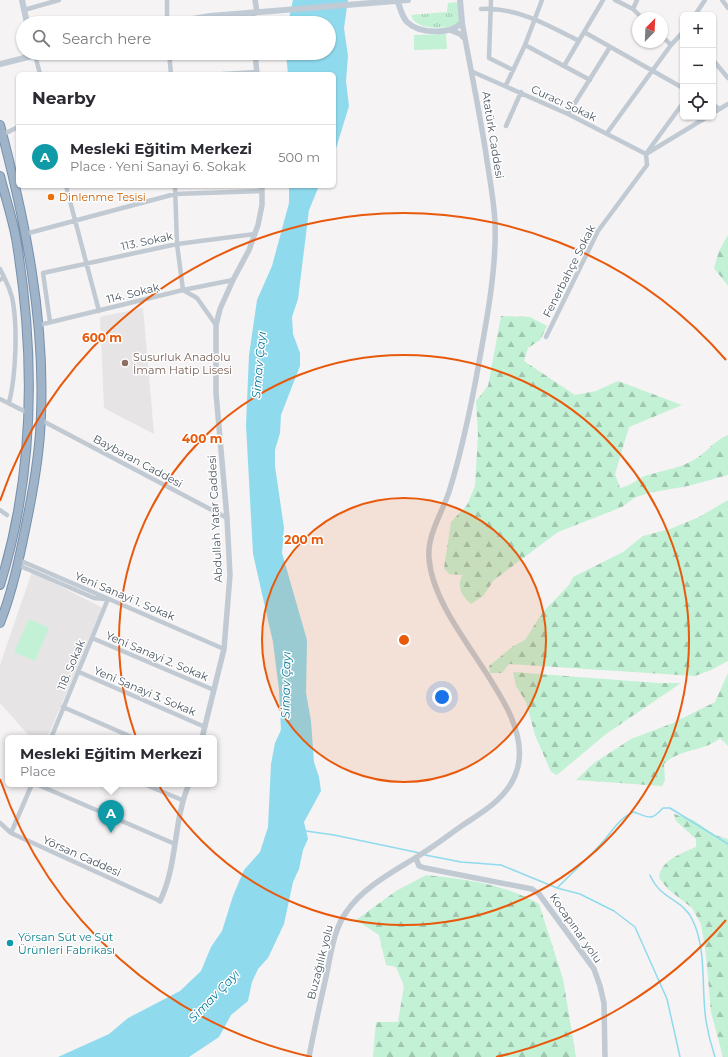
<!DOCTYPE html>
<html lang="en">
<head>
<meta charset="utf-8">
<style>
	:root { --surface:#fff; --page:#f7f7f7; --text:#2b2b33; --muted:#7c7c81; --line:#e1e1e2; --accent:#7c3aed }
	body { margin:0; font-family:Montserrat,sans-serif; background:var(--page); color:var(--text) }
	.controls { position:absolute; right:12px; top:12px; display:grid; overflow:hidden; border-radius:6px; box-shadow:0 1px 3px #0004 }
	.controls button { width:36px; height:36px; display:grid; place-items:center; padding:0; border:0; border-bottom:1px solid var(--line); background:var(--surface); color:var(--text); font:20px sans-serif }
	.compass { position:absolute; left:632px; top:12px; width:36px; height:36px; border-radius:50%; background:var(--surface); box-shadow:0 1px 3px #0004; rotate:24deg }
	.you { position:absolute; left:442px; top:697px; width:14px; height:14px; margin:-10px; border:3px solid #fff; border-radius:50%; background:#1a73e8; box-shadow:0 0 0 6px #1a73e833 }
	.badge { display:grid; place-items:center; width:26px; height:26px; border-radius:50%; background:var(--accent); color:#fff; font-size:13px; font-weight:700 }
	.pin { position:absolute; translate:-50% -33px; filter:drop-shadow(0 1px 2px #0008) }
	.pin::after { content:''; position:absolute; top:21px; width:14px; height:12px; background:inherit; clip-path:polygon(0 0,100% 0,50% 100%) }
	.popup { position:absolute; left:5px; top:735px; width:212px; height:52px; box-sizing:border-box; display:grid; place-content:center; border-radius:6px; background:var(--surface); filter:drop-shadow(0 1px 3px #0005); font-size:13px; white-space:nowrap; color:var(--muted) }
	.popup b { font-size:15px; color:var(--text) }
	.popup::after { content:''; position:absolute; left:50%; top:100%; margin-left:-8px; border:8px solid transparent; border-top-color:var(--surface) }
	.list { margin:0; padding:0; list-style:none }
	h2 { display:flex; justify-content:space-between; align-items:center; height:52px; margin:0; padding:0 16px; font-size:17px }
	h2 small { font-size:13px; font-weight:400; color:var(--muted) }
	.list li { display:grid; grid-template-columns:26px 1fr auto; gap:12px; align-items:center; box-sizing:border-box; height:64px; padding:0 16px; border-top:1px solid var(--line) }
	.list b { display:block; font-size:15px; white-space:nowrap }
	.list p { margin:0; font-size:13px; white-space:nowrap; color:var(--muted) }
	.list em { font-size:13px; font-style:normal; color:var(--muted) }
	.icon { flex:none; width:22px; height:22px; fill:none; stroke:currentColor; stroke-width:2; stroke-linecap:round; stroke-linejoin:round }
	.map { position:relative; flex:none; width:728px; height:1057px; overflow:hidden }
	.search { position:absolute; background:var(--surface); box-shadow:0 1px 3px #0004; left:16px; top:16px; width:320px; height:44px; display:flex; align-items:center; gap:10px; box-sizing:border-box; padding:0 14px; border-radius:22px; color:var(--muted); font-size:15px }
	.panel { position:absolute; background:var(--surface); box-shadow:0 1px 3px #0004; left:16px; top:72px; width:320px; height:116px; border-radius:6px }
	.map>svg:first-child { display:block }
</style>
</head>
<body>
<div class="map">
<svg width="728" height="1057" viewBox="0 0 728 1057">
	<defs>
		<pattern id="grass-tufts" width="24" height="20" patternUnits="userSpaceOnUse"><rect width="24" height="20" fill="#c3f1d5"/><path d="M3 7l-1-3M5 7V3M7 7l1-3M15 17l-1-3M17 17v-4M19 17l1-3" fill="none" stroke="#a0c6b0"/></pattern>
		<pattern id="forest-firs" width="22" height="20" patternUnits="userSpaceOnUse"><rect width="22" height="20" fill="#c3f1d5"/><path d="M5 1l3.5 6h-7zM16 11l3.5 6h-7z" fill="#a0c6b0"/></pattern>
	</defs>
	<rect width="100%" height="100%" fill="#f5f3f3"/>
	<path fill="#e6e4e5" d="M143 308 154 434 104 408 100 317Z
		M32 572 103 608 47 738H31L0 703V665Z"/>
	<path fill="url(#grass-tufts)" d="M457 2 460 20 457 25C445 28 416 32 411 15L447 12 448 3Z"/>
	<path fill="url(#forest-firs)" d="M728 235V286L714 268 719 251Z
		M501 316 530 317 547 326 540 340 528 348 524 361 575 395 596 391 618 381 682 405 629 427 615 474 620 488C630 486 636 480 645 476 660 471 676 469 690 462 705 455 713 441 728 435V475L688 486 648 493 634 498 622 507 558 532 494 580 483 596 471 604C461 595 457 588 462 575L449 574 444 568 451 522 467 505 475 486 478 435 476 401 488 386Z
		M728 500V661L711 670 695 676 509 664 502 673H490L489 666 512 647 525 640 542 613 569 585 573 577 623 552 643 536 670 529 699 517Z
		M513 672 658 683H681L606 734 557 775 551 772 535 735 526 702 516 686Z
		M728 673V746L720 738C704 752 680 748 664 764L665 780 662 786 576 780 594 763 631 739 673 723 715 702Z
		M674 814 693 820 715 835 728 839V1057H723L711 1012 706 955 701 924 692 908 668 889 659 878C661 860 680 854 696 847V839L676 821Z
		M426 875C465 879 505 884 539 904L563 979 576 1057H373L376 1022H398L404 986 396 967 386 965 379 935 356 920 396 891Z"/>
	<path fill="#c3f1d5" d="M446 34 447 49 414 50V35Z
		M29 619 49 628 35 661 14 652Z"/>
	<path fill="#90daee" d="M293 0H348L344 28 348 56 346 81 349 106 334 155V74H288L286 54V53H329V23H288Z
		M289 186H319L309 210 298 299 292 317 293 334 300 353V366L281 415 280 433 275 450V466L284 528 282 553 307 640 306 693 311 721 314 762 319 777 321 791 304 822 308 839 303 850 299 869 293 882 284 924 268 958 258 969 252 982 248 1001 231 1015 219 1037 189 1057H58L109 1034 128 1018 180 991 201 971 211 947 222 931 233 896 244 870 260 852 268 827 271 764 275 743 281 730 279 690 273 642 253 554 246 425 249 355 257 300 272 266 289 203Z"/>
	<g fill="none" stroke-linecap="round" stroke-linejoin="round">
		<path stroke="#90daee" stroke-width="1.5" d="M306 831 334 835 420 853
			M425 855 461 862 501 865 557 888 580 894 614 911 635 927 667 999 680 1057
			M650 875C661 901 683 898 693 921 707 951 701 988 706 1021 708 1033 711 1045 715 1057
			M557 888C571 874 586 860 599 846 611 834 618 818 634 812 650 818 651 821 663 808H670L728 844"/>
		<defs>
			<path id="trunk" d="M0 125C25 220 45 317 41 415 40 451 34 486 27 520 20 555 13 590 0 623
				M0 176C5 196 12 217 16 238 35 352 35 473 0 585"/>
		</defs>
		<use href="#trunk" stroke="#7690ad" stroke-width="10"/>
		<path stroke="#c1cad2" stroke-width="4.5" d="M491 0 489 58 513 70
			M615 0 633 9 642 18
			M722 0 728 8
			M481 9C517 7 548 25 579 41
			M633 9 637 0
			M24 10 59 0
			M695 15 705 0
			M167 23V0
			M584 32 683 88
			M662 36 671 45
			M525 45 590 80
			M169 53 171 74
			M35 55 40 74
			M713 60 728 78
			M564 66 603 0
			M473 72 568 114 646 154
			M223 74 256 72
			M506 85 525 45 542 0
			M713 105 720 109
			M713 113 728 104
			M568 114 610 47
			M506 126 521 92
			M607 133 671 45 683 32
			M2 135 18 127
			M648 151 683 103
			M646 154 707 117
			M66 186 99 311
			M175 186 177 244 183 290 197 298 216 325
			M25 234 175 194 262 191
			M0 269 4 277 0 280
			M4 277C7 283 10 290 12 297 18 325 16 375 9 403
			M50 322 43 273 177 244 255 234
			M39 325 183 290 233 280
			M546 337 598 231 647 165 646 154
			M0 399 28 413
			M41 420 227 518
			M0 510 7 515
			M19 560 224 649
			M18 565 94 598 105 599
			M92 638 214 690
			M79 672 205 727
			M63 707 134 738
			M51 738 108 599
			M36 784 175 844
			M144 784 182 800
			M0 823 11 833 160 901
			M11 833 32 784"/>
		<path stroke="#c1cad2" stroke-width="5.5" d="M255 0 257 12
			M253 13V23
			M450 30 460 34 465 39
			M255 53 257 74
			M202 738 224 649 230 575 227 518 216 393V325L220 309 233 280 249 250 258 225 262 205V186
			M416 858 419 866 425 868 532 889 539 894 594 969 600 986 604 1003 605 1057
			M160 901C178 864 173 821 189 784
			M309 1057C314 1030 320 1004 326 977 331 955 333 930 347 911 363 888 391 873 415 858 432 848 447 836 463 825 484 811 507 798 516 773 540 708 434 631 429 558 427 535 442 513 449 492 460 457 468 420 475 384 484 334 497 273 495 223 494 199 489 176 486 154 479 109 470 66 462 22"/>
		<path stroke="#c1cbd6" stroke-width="6" d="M22 0 27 23
			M398 2C400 8 402 17 407 22 419 34 452 35 462 22L460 0
			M170 23 210 16 408 0
			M0 64 44 53"/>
		<use href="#trunk" stroke="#9fb4c9" stroke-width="8"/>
	</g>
	<circle cx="404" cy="640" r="142" fill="#e8590c" fill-opacity=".12"/>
	<g fill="none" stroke="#e8590c" stroke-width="2">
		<circle cx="404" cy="640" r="142"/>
		<circle cx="404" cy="640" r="285"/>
		<path d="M726 920A427 427 0 0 1 496 1057M312 1057A427 427 0 0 1 0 779M0 501A427 427 0 0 1 726 360"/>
	</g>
	<circle fill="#e8710a" stroke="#fff" stroke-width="1.5" cx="51" cy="197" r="4"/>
	<circle fill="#8d6e63" stroke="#fff" stroke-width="1.5" cx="125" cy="363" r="4"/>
	<circle fill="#0f9aa8" stroke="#fff" stroke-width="1.5" cx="10" cy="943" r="4"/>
	<g text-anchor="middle" stroke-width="3" stroke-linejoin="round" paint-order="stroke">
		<g font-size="11" fill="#4a5661" stroke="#fff">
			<text transform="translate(564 103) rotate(25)" y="4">Curacı Sokak</text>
			<text transform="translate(493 135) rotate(81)" y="4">Atatürk Caddesi</text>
			<text transform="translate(147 241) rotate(-12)" y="4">113. Sokak</text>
			<text transform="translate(569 271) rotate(-63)" y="4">Fenerbahçe Sokak</text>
			<text transform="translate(133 293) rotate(-14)" y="4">114. Sokak</text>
			<text transform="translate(138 461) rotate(28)" y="4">Baybaran Caddesi</text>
			<text transform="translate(215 519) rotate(-93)" y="4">Abdullah Yatar Caddesi</text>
			<text transform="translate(125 596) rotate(23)" y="4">Yeni Sanayi 1. Sokak</text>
			<text transform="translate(157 656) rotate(23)" y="4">Yeni Sanayi 2. Sokak</text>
			<text transform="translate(71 665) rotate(-67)" y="4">118. Sokak</text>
			<text transform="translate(145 691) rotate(23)" y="4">Yeni Sanayi 3. Sokak</text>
			<text transform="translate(82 856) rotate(24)" y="4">Yörsan Caddesi</text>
			<text transform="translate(576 928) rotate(55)" y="4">Kocapınar yolu</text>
			<text transform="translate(320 962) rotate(-76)" y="4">Buzağılık yolu</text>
		</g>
		<g font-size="11" fill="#c56008" stroke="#fff" text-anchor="start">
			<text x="59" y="201">Dinlenme Tesisi</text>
		</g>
		<g font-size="11" fill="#785e54" stroke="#fff" text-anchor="start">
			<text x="133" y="361">Susurluk Anadolu<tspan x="133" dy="13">İmam Hatip Lisesi</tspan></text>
		</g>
		<g font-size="11" fill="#0d838f" stroke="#fff" text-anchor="start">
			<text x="18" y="941">Yörsan Süt ve Süt<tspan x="18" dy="13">Ürünleri Fabrikası</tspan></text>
		</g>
		<g font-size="12" font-style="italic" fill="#0c7c9b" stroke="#fff">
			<text transform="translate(259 365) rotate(-85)" y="4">Simav Çayı</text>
			<text transform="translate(286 685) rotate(-89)" y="4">Simav Çayı</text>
			<text transform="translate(214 996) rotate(-46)" y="4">Simav Çayı</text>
		</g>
	</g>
	<circle cx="404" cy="640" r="6" fill="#e8590c" stroke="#fff" stroke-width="2"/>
	<g font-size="12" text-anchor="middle" font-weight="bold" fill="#e8590c" stroke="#fff" stroke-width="3" stroke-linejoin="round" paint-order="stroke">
		<text x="102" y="342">600 m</text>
		<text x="202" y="443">400 m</text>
		<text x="304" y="544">200 m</text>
	</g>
</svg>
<div class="controls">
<button>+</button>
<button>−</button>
<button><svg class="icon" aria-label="locate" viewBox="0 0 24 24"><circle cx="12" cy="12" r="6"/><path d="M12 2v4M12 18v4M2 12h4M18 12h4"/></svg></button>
</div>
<svg class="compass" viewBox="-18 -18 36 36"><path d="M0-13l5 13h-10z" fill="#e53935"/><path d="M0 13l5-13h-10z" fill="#7c7c81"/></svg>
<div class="you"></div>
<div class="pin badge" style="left:111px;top:833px;background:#0f9aa8">A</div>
<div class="popup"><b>Mesleki Eğitim Merkezi</b>Place</div>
<div class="search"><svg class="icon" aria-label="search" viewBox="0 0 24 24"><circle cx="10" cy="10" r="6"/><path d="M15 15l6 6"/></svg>Search here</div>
<section class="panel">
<h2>Nearby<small></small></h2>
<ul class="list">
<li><span class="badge" style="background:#0f9aa8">A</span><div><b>Mesleki Eğitim Merkezi</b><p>Place · Yeni Sanayi 6. Sokak</p></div><em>500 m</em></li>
</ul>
</section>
</div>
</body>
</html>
